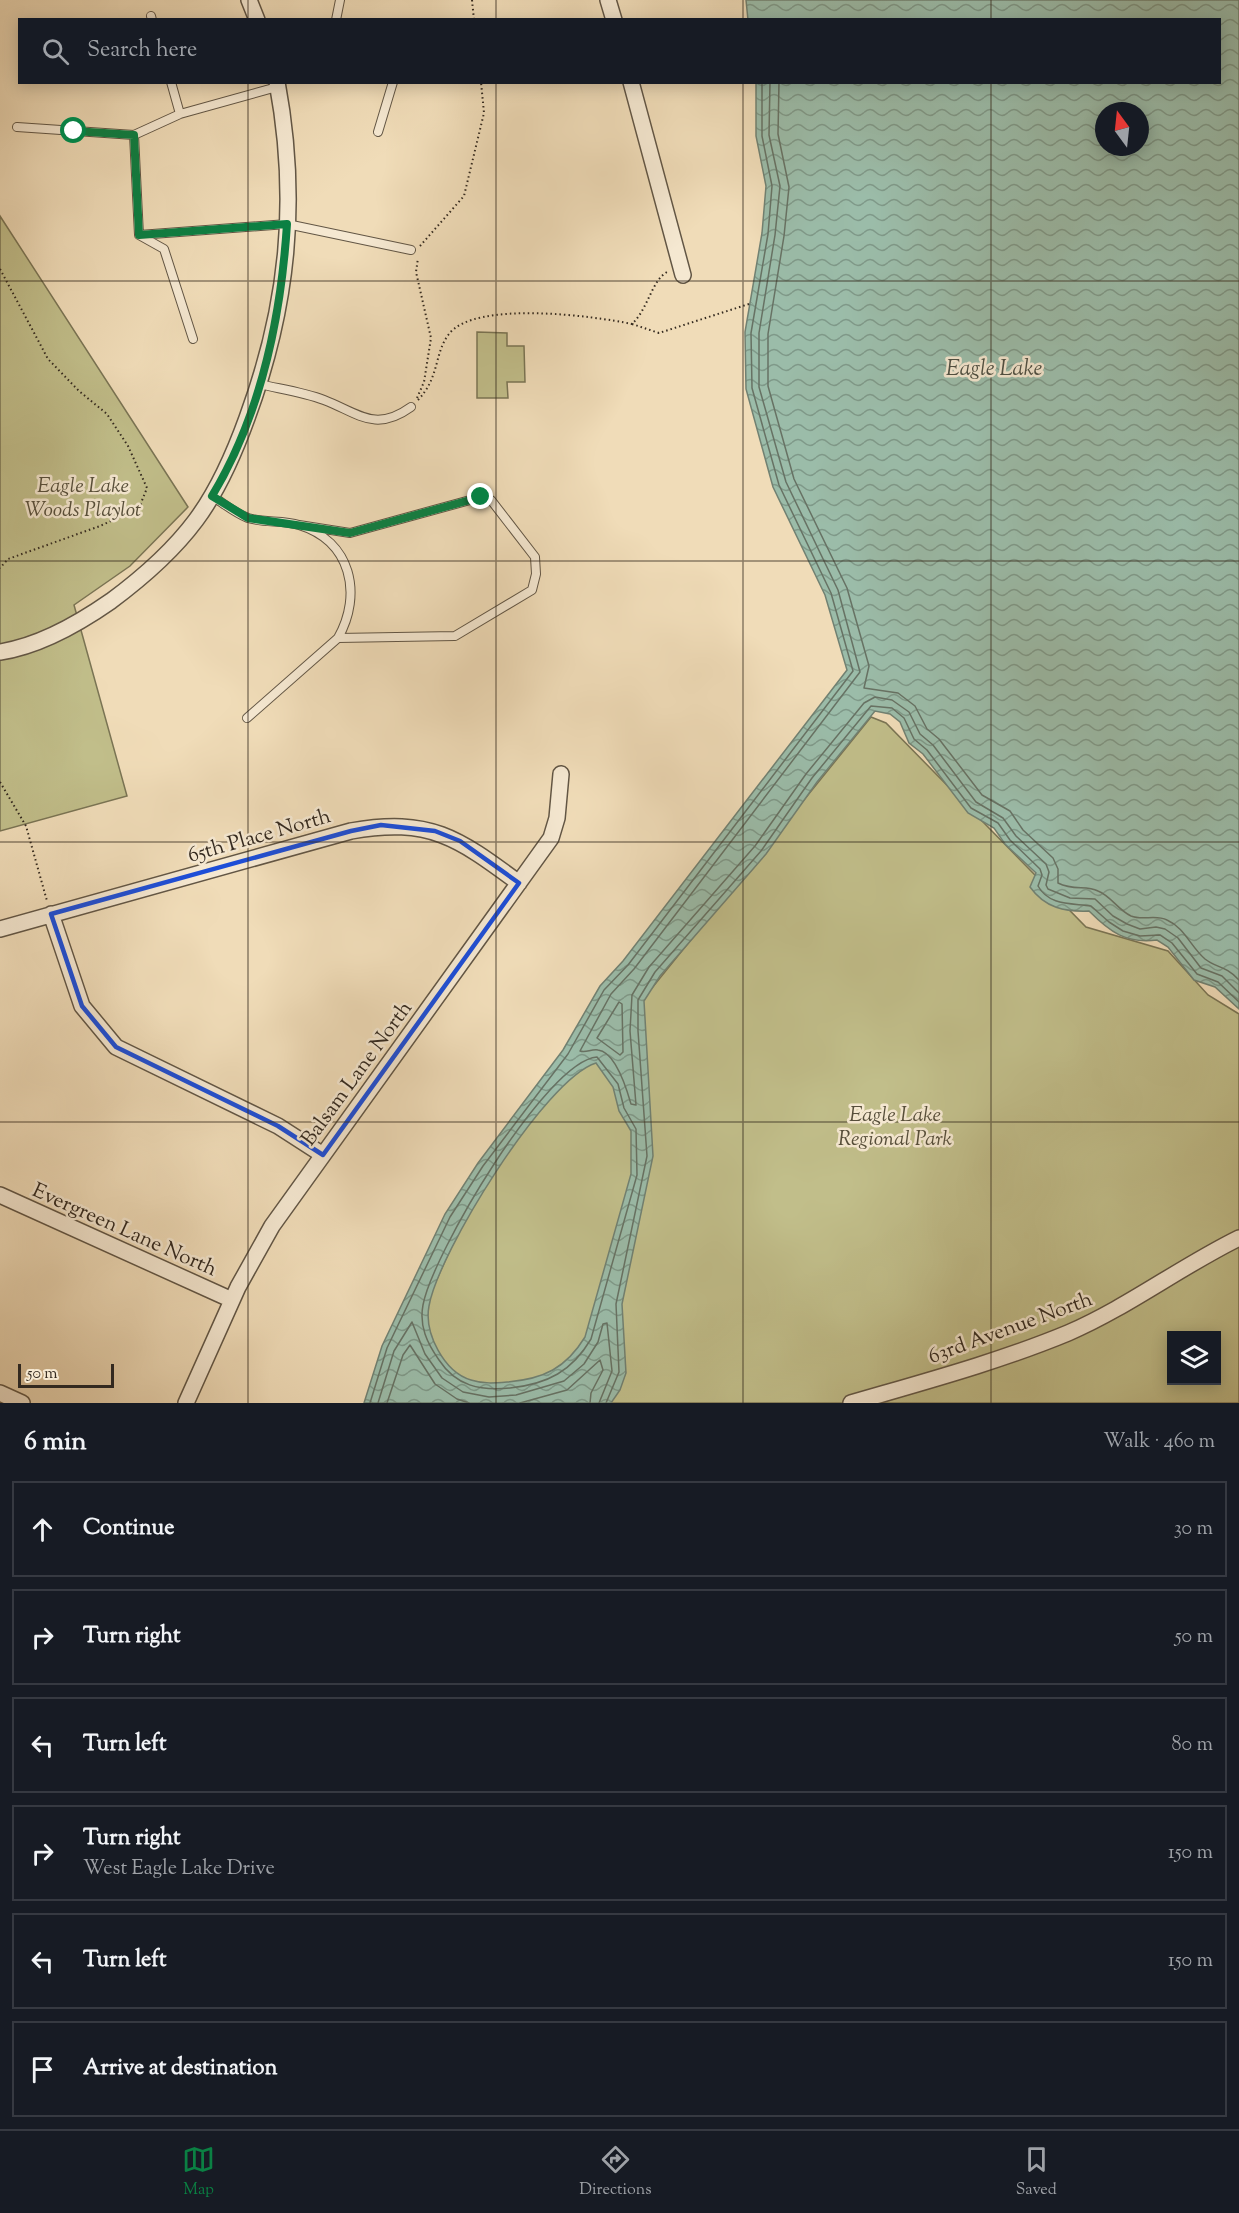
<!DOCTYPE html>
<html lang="en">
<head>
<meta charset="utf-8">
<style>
	:root { --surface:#171b24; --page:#20242c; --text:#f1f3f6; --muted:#9ea1a6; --line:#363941; --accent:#0b8043 }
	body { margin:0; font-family:"Sorts Mill Goudy",serif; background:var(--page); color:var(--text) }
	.controls { position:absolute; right:18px; bottom:18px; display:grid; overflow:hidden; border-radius:0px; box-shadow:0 3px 15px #0003 }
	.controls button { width:54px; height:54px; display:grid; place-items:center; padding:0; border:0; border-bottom:2px solid var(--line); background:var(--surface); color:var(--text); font:30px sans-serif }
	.compass { position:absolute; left:1095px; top:102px; width:54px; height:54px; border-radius:50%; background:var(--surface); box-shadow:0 3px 15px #0003; rotate:345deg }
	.scale { position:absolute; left:18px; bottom:15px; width:96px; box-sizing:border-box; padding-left:6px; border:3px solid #33291f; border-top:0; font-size:16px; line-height:21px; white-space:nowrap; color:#33291f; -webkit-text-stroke:4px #f5e8d1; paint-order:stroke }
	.stop { position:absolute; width:18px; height:18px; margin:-14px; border:4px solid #0b8043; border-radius:50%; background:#fff }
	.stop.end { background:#0b8043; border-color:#fff; box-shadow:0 2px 6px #0008 }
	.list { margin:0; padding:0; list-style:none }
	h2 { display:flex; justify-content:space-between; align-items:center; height:78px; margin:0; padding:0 24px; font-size:26px }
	h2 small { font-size:20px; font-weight:400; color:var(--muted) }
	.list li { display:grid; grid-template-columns:39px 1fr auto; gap:18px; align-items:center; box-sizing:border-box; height:96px; margin:0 12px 12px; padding:0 12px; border:2px solid var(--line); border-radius:0px }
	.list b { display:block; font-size:22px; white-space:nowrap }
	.list p { margin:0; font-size:20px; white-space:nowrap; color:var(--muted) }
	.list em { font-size:20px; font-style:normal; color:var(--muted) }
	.icon { flex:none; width:33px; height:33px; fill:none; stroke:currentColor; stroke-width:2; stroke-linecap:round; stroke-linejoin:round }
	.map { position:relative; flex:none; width:1239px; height:1403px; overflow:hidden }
	.search { position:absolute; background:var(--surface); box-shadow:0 3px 15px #0003; left:18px; right:18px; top:18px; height:66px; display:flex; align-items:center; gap:15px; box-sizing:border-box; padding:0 21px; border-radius:0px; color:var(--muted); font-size:22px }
	.sheet { height:726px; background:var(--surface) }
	nav { display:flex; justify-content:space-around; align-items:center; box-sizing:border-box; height:84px; border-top:2px solid var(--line); background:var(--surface); font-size:16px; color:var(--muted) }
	nav a { display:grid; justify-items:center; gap:3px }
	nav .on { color:var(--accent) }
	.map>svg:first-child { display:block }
</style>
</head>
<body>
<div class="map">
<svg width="1239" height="1403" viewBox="0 0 1239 1403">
	<defs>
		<pattern id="water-waves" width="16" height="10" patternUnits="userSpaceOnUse" patternTransform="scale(1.5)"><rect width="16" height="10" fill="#9bbca9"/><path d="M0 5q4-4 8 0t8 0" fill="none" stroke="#7f9989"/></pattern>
	</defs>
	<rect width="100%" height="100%" fill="#f0dcb8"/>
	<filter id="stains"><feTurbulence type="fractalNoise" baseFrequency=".00333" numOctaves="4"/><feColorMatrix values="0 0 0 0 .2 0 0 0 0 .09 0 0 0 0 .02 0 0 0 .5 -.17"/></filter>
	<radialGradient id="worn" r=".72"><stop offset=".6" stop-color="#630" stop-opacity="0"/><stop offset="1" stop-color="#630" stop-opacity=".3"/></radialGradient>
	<path fill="#c1be8a" stroke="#7a7454" stroke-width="1.5" fill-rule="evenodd" d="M0 216 188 507 130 566 74 605 127 796 0 831Z
		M477 332 507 333V346H524L525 382H507L508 398H477Z
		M871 717 886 723 1086 927 1168 951 1208 995 1239 1014V1403H381L478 1188 588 1038 652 988ZM1172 1336H1216V1380H1172Z"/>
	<path fill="url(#water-waves)" stroke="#718172" stroke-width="1.5" fill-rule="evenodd" d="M746 0H1239V1009L1215 987 1194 980 1168 947 1157 940C1126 944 1110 932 1089 911 1065 912 1045 908 1030 887L1036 873 1005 844 994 828 968 813 923 754 909 743 900 722 890 714 875 711 817 782 766 854 660 976 644 1001 653 1156 622 1304 626 1373 620 1390 611 1403H364L382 1346 445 1214 478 1163 563 1050 600 986 623 961 847 670 825 595 773 487 746 389 745 332 762 233 766 186 756 136V83L1220 82V20H748ZM1104 111H1140V147H1104ZM596 1063 613 1087 619 1111 631 1131V1174L585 1337C566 1368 544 1379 507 1382 495 1383 483 1384 471 1380 444 1372 424 1333 429 1306 438 1253 545 1079 596 1063Z"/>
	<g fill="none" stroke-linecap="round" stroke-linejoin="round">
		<path stroke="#677264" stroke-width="1.5" d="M770 82 769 135 780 186 775 235 759 333V387L786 482 838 590 860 672 634 969 611 994 580 1051C586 1053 591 1049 598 1050 616 1052 627 1090 631 1104L636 1105 630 1031 632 995 649 967 755 846 806 774 864 703 875 697 892 700 909 712 920 734 933 745 976 802 1003 818 1016 836 1046 864 1049 872 1046 885 1048 889 1070 898 1095 899 1113 916 1127 924 1140 929 1156 927 1165 929 1178 938 1201 968 1222 976 1239 993
			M779 82 778 134 789 187 784 236 768 334V386L794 479 847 588 869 666 864 688 898 693 915 706 927 729 939 739 982 795 1010 811 1023 830 1053 858 1058 869V883C1074 891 1086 885 1098 891 1111 896 1118 910 1131 916 1143 921 1155 914 1167 920 1185 928 1190 946 1205 959 1216 968 1225 965 1239 980
			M619 1002 622 1004 623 1052 620 1055 597 1038Z
			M597 1057 618 1084 624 1108 636 1129 637 1175 591 1339C572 1371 548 1384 510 1388 480 1391 456 1386 439 1360 427 1343 419 1326 423 1305 432 1255 546 1061 597 1057Z
			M370 1403 387 1348 450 1217 483 1166 568 1054 604 990 628 965 853 671 831 593 779 485 752 388 751 333 768 234 772 186 762 136V82
			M378 1403 394 1351 412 1322 425 1354 442 1378 463 1392 489 1397 516 1395 564 1381 584 1364 598 1342 603 1324 607 1323 612 1371 599 1403
			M387 1403 403 1355 410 1345 435 1384 457 1399 469 1403
			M520 1403 567 1390 600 1360 603 1370 591 1393 590 1403
			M606 1403 619 1372 616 1304 647 1156 638 1031V1000L655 972 761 851 812 778 871 706 892 708 904 718 914 739 927 750 971 808 998 823 1010 840 1040 869 1042 875 1038 886C1049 906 1072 903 1091 906L1109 922 1123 931 1140 936 1160 935 1172 943 1197 974 1218 982 1239 1002"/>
		<defs>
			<path id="lane" d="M151 16 152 20
				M336 20 340 0
				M171 82 180 114
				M17 127 134 135 180 114 277 87
				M378 132 393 82
				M134 135 139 235 164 249 193 339
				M139 235 287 224 411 250
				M259 384C280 389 303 392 324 400 358 413 375 433 411 407
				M212 496C223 503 235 513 248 518 264 523 283 520 299 525 351 541 363 594 338 638L247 718
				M299 525 350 533 481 497 491 500 535 557 536 574 532 590 455 636 338 638"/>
			<path id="street" d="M249 0 257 20
				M608 0 614 20
				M631 82 683 275
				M0 652C40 646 78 624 111 601 142 578 173 551 196 520 219 489 234 454 247 418 288 307 299 200 277 82
				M51 914 82 1006 116 1047 278 1126 323 1155
				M0 929 351 831C430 817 458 838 519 883
				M0 1195 232 1300
				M0 1393 22 1403
				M186 1403 238 1287 272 1226 551 838 557 818 561 774
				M851 1403C923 1382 998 1362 1068 1333 1128 1307 1180 1267 1239 1238"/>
		</defs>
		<use href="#lane" stroke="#625645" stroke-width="10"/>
		<use href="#street" stroke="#625645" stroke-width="18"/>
		<path stroke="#33291f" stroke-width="2" stroke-dasharray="1.5 3" stroke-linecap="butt" d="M472 0 474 20
			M420 246 464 196 484 113 481 82
			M0 269 48 359 79 391 107 414 128 446 147 488 139 508 100 526 8 559 0 568
			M632 324 659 333 752 303
			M417 398 424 382 431 338 416 272 418 258
			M418 400C440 377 434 353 449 334 475 300 594 316 632 324 648 309 652 280 667 272
			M0 782 26 826 47 901"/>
		<use href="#lane" stroke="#f5e8d1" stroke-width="8"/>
		<use href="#street" stroke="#f5e8d1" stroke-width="15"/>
	</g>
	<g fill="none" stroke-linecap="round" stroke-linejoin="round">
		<path stroke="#0b8043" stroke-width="8" d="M74 131 134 135 139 235 287 224C281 317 261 415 212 496L248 518 350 533 481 497"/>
	</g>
	<path fill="none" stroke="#1d4ed8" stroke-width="4.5" stroke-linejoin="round" d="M381 825 435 831 460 841 519 883 323 1155 278 1126 116 1047 82 1006 51 914 351 831Z"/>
	<path fill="none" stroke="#33291f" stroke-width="1.5" stroke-opacity="0.55" d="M248 0V20M496 0V20M743 0V20M991 0V20M248 82V1403M496 82V1403M743 82V1403M991 82V1403M0 281H1239M0 561H1239M0 842H1239M0 1122H1239"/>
	<g text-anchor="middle" stroke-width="5" stroke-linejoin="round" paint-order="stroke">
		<g font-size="21" font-style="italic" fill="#564e3a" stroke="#f5e8d1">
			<text x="83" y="492">Eagle Lake<tspan x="83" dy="24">Woods Playlot</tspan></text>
			<text x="895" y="1121">Eagle Lake<tspan x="895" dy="24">Regional Park</tspan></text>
		</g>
		<g font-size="21" fill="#33291f" stroke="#f5e8d1">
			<text transform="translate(259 835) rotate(-16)" y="7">65th Place North</text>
			<text transform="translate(356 1073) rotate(-54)" y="7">Balsam Lane North</text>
			<text transform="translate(125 1229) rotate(24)" y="7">Evergreen Lane North</text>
			<text transform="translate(1010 1327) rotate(-20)" y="7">63rd Avenue North</text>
		</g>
		<g font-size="22" font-style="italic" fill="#4d4e42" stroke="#f5e8d1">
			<text x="994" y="375">Eagle Lake</text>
		</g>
	</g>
	<rect width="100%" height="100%" filter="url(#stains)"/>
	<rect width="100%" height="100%" fill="url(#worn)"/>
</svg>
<div class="controls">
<button><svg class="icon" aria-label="layers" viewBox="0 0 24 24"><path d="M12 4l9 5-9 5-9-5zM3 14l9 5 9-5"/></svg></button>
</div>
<svg class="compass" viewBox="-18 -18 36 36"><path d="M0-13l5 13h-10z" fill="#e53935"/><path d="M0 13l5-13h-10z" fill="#9ea1a6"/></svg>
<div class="scale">50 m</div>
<div class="stop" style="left:74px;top:131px"></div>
<div class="stop end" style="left:481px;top:497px"></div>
<div class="search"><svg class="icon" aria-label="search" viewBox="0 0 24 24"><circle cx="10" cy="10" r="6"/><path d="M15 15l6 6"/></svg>Search here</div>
</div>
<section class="sheet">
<h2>6 min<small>Walk · 460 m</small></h2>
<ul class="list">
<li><svg class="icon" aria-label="ahead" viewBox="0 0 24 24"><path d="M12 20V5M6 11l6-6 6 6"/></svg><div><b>Continue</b></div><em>30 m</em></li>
<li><svg class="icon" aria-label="right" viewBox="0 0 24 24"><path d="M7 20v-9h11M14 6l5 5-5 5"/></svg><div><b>Turn right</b></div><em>50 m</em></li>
<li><svg class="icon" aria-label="left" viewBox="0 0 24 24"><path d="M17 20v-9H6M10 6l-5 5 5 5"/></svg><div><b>Turn left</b></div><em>80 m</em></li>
<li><svg class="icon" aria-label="right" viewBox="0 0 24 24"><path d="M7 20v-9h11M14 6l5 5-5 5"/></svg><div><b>Turn right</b><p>West Eagle Lake Drive</p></div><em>150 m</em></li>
<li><svg class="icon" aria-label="left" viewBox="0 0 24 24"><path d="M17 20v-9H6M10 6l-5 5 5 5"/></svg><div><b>Turn left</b></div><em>150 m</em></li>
<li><svg class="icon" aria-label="arrive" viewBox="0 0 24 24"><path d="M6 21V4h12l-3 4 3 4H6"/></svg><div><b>Arrive at destination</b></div></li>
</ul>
</section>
<nav>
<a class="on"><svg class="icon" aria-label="map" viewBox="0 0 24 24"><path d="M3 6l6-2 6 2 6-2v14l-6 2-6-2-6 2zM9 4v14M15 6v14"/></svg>Map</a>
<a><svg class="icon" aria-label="directions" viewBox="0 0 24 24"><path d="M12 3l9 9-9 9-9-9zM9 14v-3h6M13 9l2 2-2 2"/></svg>Directions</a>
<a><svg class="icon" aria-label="saved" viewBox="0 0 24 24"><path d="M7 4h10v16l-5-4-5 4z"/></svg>Saved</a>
</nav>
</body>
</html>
